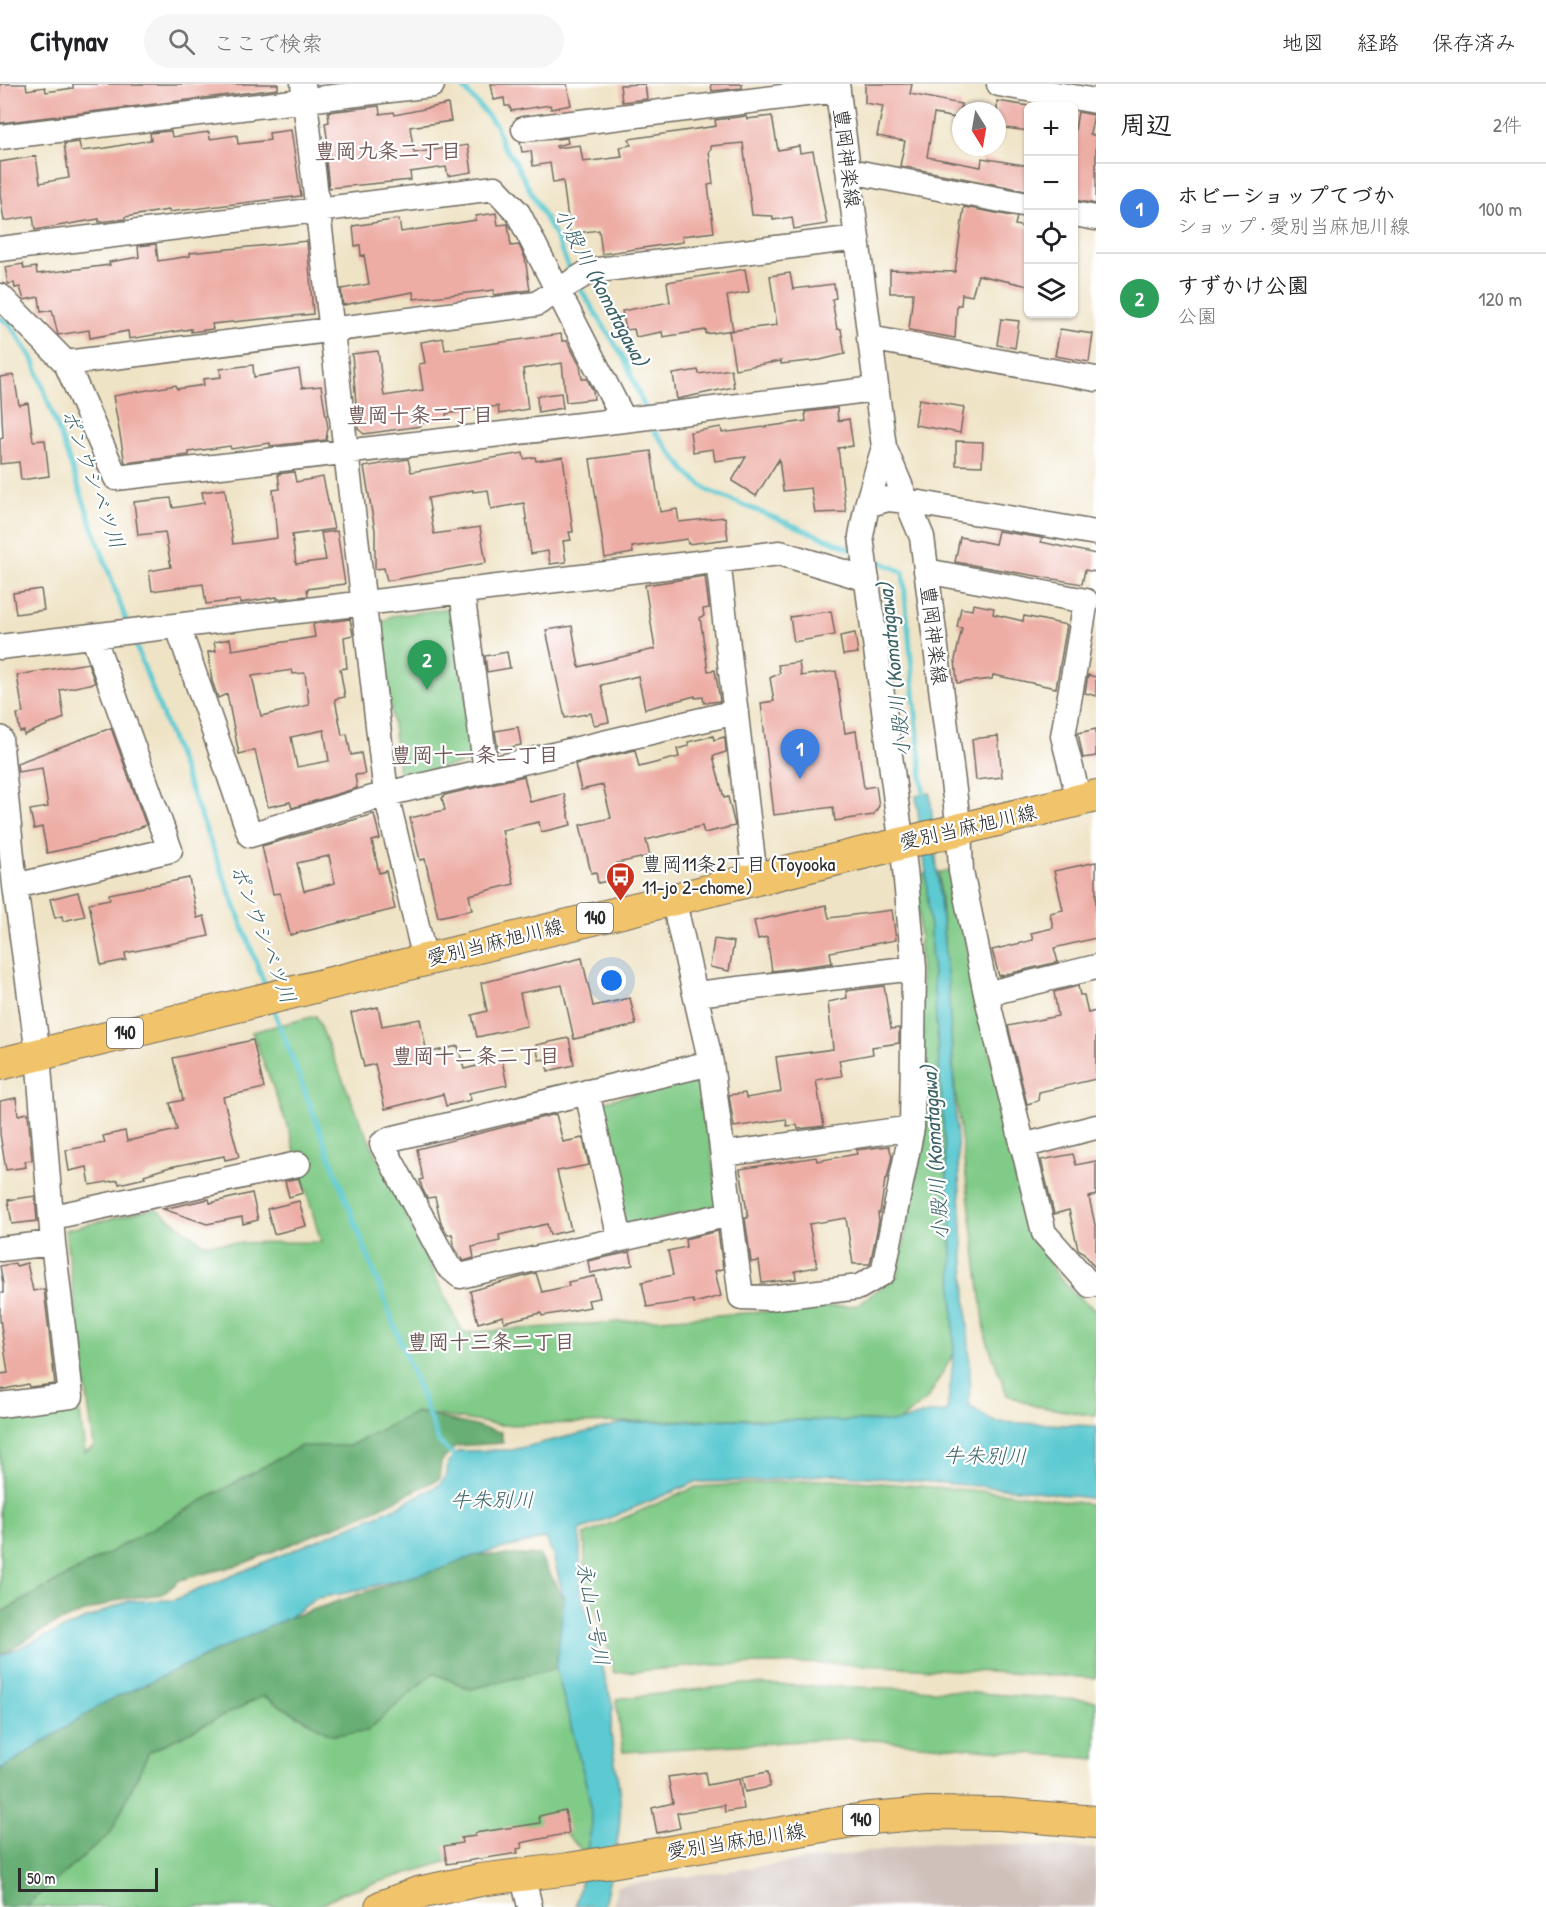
<!DOCTYPE html>
<html lang="ja">
<head>
<meta charset="utf-8">
<style>
	:root { --surface:#fff; --page:#f6f6f6; --text:#202124; --muted:#757577; --line:#e0e0e0; --accent:#0f766e }
	body { margin:0; font-family:"Patrick Hand","Klee One",sans-serif; background:var(--page); color:var(--text) }
	.controls { position:absolute; right:18px; top:18px; display:grid; overflow:hidden; border-radius:9px; box-shadow:0 2px 4px #0004 }
	.controls button { width:54px; height:54px; display:grid; place-items:center; padding:0; border:0; border-bottom:2px solid var(--line); background:var(--surface); color:var(--text); font:30px sans-serif }
	.compass { position:absolute; left:952px; top:18px; width:54px; height:54px; border-radius:50%; background:var(--surface); box-shadow:0 2px 4px #0004; rotate:169deg }
	.scale { position:absolute; left:18px; bottom:15px; width:140px; box-sizing:border-box; padding-left:6px; border:3px solid #2b2b2b; border-top:0; font-size:16px; line-height:21px; white-space:nowrap; color:#2b2b2b; -webkit-text-stroke:4px #fff; paint-order:stroke }
	.you { position:absolute; left:612px; top:897px; width:21px; height:21px; margin:-15px; border:4px solid #fff; border-radius:50%; background:#1a73e8; box-shadow:0 0 0 9px #1a73e833 }
	.badge { display:grid; place-items:center; width:39px; height:39px; border-radius:50%; background:var(--accent); color:#fff; font-size:20px; font-weight:700 }
	.pin { position:absolute; translate:-50% -50px; filter:drop-shadow(0 2px 3px #0008) }
	.pin::after { content:''; position:absolute; top:32px; width:21px; height:18px; background:inherit; clip-path:polygon(0 0,100% 0,50% 100%) }
	.list { margin:0; padding:0; list-style:none }
	h2 { display:flex; justify-content:space-between; align-items:center; height:78px; margin:0; padding:0 24px; font-size:26px }
	h2 small { font-size:20px; font-weight:400; color:var(--muted) }
	.list li { display:grid; grid-template-columns:39px 1fr auto; gap:18px; align-items:center; box-sizing:border-box; height:90px; padding:0 24px; border-top:2px solid var(--line) }
	.list b { display:block; font-size:22px; white-space:nowrap }
	.list p { margin:0; font-size:20px; white-space:nowrap; color:var(--muted) }
	.list em { font-size:20px; font-style:normal; color:var(--muted) }
	.icon { flex:none; width:33px; height:33px; fill:none; stroke:currentColor; stroke-width:2; stroke-linecap:round; stroke-linejoin:round }
	.map { position:relative; flex:none; width:1096px; height:1823px; overflow:hidden }
	header { display:flex; align-items:center; gap:36px; box-sizing:border-box; height:84px; padding:0 30px; background:var(--surface); border-bottom:2px solid var(--line) }
	header strong { font-size:28px }
	nav { display:flex; gap:33px; margin-inline-start:auto; font-size:21px }
	.search { width:420px; height:54px; background:var(--page); display:flex; align-items:center; gap:15px; box-sizing:border-box; padding:0 21px; border-radius:33px; color:var(--muted); font-size:22px }
	main { display:flex }
	aside { flex:1; background:var(--surface) }
	.map>svg:first-child { display:block }
</style>
</head>
<body>
<header>
<strong>Citynav</strong>
<div class="search"><svg class="icon" aria-label="search" viewBox="0 0 24 24"><circle cx="10" cy="10" r="6"/><path d="M15 15l6 6"/></svg>ここで検索</div>
<nav><a>地図</a><a>経路</a><a>保存済み</a></nav>
</header>
<main>
<div class="map">
<svg width="1096" height="1823" viewBox="0 0 1096 1823">
	<rect width="100%" height="100%" fill="#fff"/>
	<filter id="ink" filterUnits="userSpaceOnUse"><feTurbulence type="fractalNoise" baseFrequency=".0167" numOctaves="2"/><feDisplacementMap in="SourceGraphic" scale="12" xChannelSelector="R" yChannelSelector="G"/><feConvolveMatrix kernelMatrix="1 2 1 2 8 2 1 2 1" color-interpolation-filters="sRGB"/></filter>
	<filter id="wash" filterUnits="userSpaceOnUse"><feTurbulence type="fractalNoise" baseFrequency=".008" numOctaves="4" result="noise"/><feDisplacementMap in="SourceGraphic" scale="24" xChannelSelector="R" yChannelSelector="G"/><feGaussianBlur stdDeviation="1.35" result="paint"/><feColorMatrix in="noise" values="0 0 0 0 0 0 0 0 0 0 0 0 0 0 0 0 0 1.4 0 .05"/><feComposite in="paint" operator="in"/></filter>
	<g filter="url(#wash)">
		<rect width="100%" height="100%" fill="#efe3c5"/>
		<path fill="#cfc0ba" d="M940 1758 1096 1765V1823H613L617 1802Z"/>
		<path fill="#81cb88" stroke="#567b5a" stroke-width="1.5" d="M450 524 455 528 474 672 471 677 404 693 399 688 380 541 391 532Z
			M950 787 1026 1132C1042 1172 1059 1202 1096 1226V1332L1035 1322 1007 1311 986 1254 955 1004 939 788Z
			M926 789 952 1169 954 1269 928 1314 899 1338 737 1335 501 1341 416 1328 349 1362H301L0 1529V1321L71 1312 79 1324 85 1368 94 1363 65 1146 155 1124 203 1159 321 1158 289 1046 252 948 316 932 362 1041 463 1249 857 1221 898 1191 918 1078 922 950 918 791Z
			M702 992 718 1121 625 1143 598 1019Z
			M831 1395 1006 1409 1096 1421V1594L826 1579 710 1581 614 1589 602 1541 587 1510 584 1451 696 1403Z
			M556 1584 589 1711 592 1741 586 1770 559 1744 342 1809 316 1823H24L110 1750 149 1668 263 1612 332 1651 367 1647 433 1589 471 1605Z
			M744 1600 918 1605 1096 1617V1675L850 1654 623 1668 616 1615Z"/>
		<path fill="#68af74" stroke="#4a6d50" stroke-width="1.5" d="M416 1328 501 1348 503 1359 456 1362 441 1378 439 1395 375 1426 242 1480 180 1496 163 1510 121 1515 74 1532 48 1543 0 1572V1529L301 1362H349Z
			M476 1471H539L564 1515 556 1584 471 1605 433 1589 367 1647 332 1651 263 1612 149 1668 110 1750 24 1823H0V1686L102 1620 288 1534Z"/>
		<path fill="#5dcad2" stroke="#447a7e" stroke-width="1.5" d="M930 709 948 902 970 1282 969 1322 995 1338 1096 1342V1415L1028 1406 832 1390 756 1397 696 1398 580 1446V1505L613 1623C605 1658 623 1695 620 1732 619 1762 609 1793 604 1823L576 1821 592 1741 589 1711 556 1584 564 1515 553 1471 546 1454 476 1471 441 1485 346 1509 317 1514 288 1534 102 1620 0 1686V1572L128 1517 174 1516 399 1422 439 1401 447 1391 448 1378 459 1367 512 1366 624 1339 737 1335 899 1338 928 1329 947 1328 954 1269 952 1169 926 789 916 712Z"/>
		<g fill="none" stroke-linecap="round" stroke-linejoin="round">
			<path stroke="#5dcad2" stroke-width="5" d="M460 0 496 41 502 60 513 75 556 154 572 191
				M578 201 625 276 646 327
				M0 234 9 239 33 275 128 542
				M651 339 654 347 688 390 709 407 856 467
				M870 473 903 488 924 717
				M133 554 266 904
				M273 924 439 1358 456 1374H460"/>
		</g>
		<g id="blocks">
			<path fill="#edada5" fill-rule="evenodd" d="M0 0H26L27 6 45 3 46 8 73 4V0H278V5L0 39Z
				M491 0H567L571 21 551 25 550 21 511 27 510 22H505L504 14 494 16Z
				M645 0 647 15 622 18 620 1Z
				M711 0H742V4L712 7Z
				M865 0H912L910 10 961 20V35L934 30 927 73 981 83 982 74 1029 82V107L900 82 905 57 877 52 883 22 865 19Z
				M997 17 1029 22V47L997 43Z
				M448 20 451 37 410 43 414 69 468 61 472 88 448 92 446 83 410 88 411 96 329 104 326 76 330 75 325 39 329 38 328 28 379 22 380 30 394 28 395 31Z
				M1078 28 1094 31 1090 50 1096 52V120L1074 116V52Z
				M746 32 747 35 772 32 778 66 799 62 800 69 813 67 827 140 794 145 792 133 773 136V132L752 131 743 59 711 62V66L709 67 713 100 708 101 714 148 682 152 683 158 602 170 599 146 570 150 563 97 553 99 550 79 533 82 531 67 522 68 520 58 567 54 568 59 556 62 557 64 580 61 583 78 622 73 620 63 631 61 629 55 716 42 715 36Z
				M291 46 301 112 169 128V126L125 133V135L99 138V135L35 146 33 132 4 137 0 110V78L36 72 40 99 69 94 64 60 79 58 81 67 106 64 151 56 150 49 171 47 172 53 209 48 210 55 237 51 238 60 270 56 269 49Z
				M964 123 1017 133 1015 141 1029 144V202L978 191 972 212 962 210 961 221H957L955 254 909 246 913 209H890V186L955 188Z
				M496 129 498 141 508 140 511 162 519 161 525 174 530 206 494 211V206L414 215 413 208 343 221 341 205 369 200 364 171 361 172 360 161 355 162 353 142 399 135 401 148 476 136V132Z
				M307 157 313 230 212 240 213 245 191 248V245L129 255 128 247 90 254 89 246 58 251 52 226 41 228 39 213 24 216 20 203 15 204 14 199 8 200 5 183 23 180 24 185 36 183 37 190 110 181 109 178 139 173 138 162 156 160 158 177 190 172V169Z
				M745 185 749 208 727 212 733 246 706 250V246L663 253 662 248 636 253 634 245 626 246 622 227 670 218 667 198Z
				M790 189 793 205 834 200 836 214 832 215 837 245H841L845 270 820 276 781 280V277L735 285 729 247 777 241 770 192Z
				M1001 235 1019 237 1015 264 997 261Z
				M1060 245 1093 250 1089 278 1055 272Z
				M561 250 562 257H567L580 282 582 295H587L593 307 594 315 566 318 562 279 523 285 528 325 499 330 498 322 446 330V335L421 339V342L364 350 358 345 352 270 378 267 384 312 423 306 419 280 425 279 421 258 443 254 445 266Z
				M253 281 254 293 299 285 302 304 321 302 328 344 326 356 270 362V359L231 365 230 362 189 368V371L125 379 113 312 176 301 177 305 204 301 203 295 221 293 220 285Z
				M731 285 734 303 677 315 673 290 698 286 699 290Z
				M14 291 19 321 28 319 33 357 45 356 49 392 21 396 19 378 0 380V355L3 354 0 293Z
				M561 309 563 324 538 328 537 312Z
				M919 315 964 323 960 349 915 341Z
				M837 324 838 337 849 335 853 362 838 364 846 428 815 429 811 404 783 407 779 375 756 412 732 397 746 373 715 377 713 365 693 368 690 348 721 343 722 349 806 337 805 328Z
				M956 357 983 358 982 382 956 381Z
				M651 367 660 428 677 425 679 438 725 433 728 455 688 460 687 455 632 463 633 469 605 474 590 375Z
				M523 369 524 375 535 373 536 377 563 373 573 448H569L571 456 563 457 566 478 550 480 548 467 531 470 524 419 491 425 488 406 473 408V406L428 414 434 450 480 443 486 479 387 497 384 484 375 485V446L364 383 408 375 411 388Z
				M294 388 296 398 323 393 334 445 292 451 296 480 326 476 321 449 337 447 345 500 307 505 308 512 277 515V513L240 519V516L206 520 203 500 152 507 149 487 171 483 165 448 138 451 134 418 171 414 173 424 204 419 202 408 225 405 233 460 277 454 273 406 280 405 278 390Z
				M998 447 1042 454 1041 458 1096 470V488L1085 486 1082 500 955 478 960 453 995 460Z
				M705 492 709 524 703 525 704 532 700 533 708 587 715 586 720 617 704 619 703 613 695 614V612L645 625 638 592 601 601 609 638 594 641 591 629 565 634 546 546 572 542 579 583 655 565 645 501Z
				M41 505 44 526 16 530 13 509Z
				M973 520 994 524 993 530 1023 537 1024 532 1067 541 1056 604 993 591 992 595 957 599 955 575 962 544 957 543 961 524 972 526Z
				M831 527 835 551 794 558 790 533Z
				M350 535 353 551 344 553 347 584 340 585 345 613 335 615 342 651 347 650 351 671 361 669 365 690 355 691 357 704 292 724 290 718 268 723 255 666 239 670 227 610 218 614 212 597 208 568 216 567 214 558 230 555 232 566 315 553 313 540ZM292 586 293 590 305 589 309 621 261 632 252 592ZM324 646 329 677 297 683 291 653Z
				M855 549 858 569 843 571 840 552Z
				M507 568 510 584 487 588 485 572Z
				M799 578 801 592 836 587 845 649 856 647 864 704 876 702 879 722 873 731 835 737 833 723 774 731 761 619 774 617 770 594 780 589 778 581Z
				M88 579 95 599 60 606 64 634 24 651V647L20 648 17 630 23 629 17 591Z
				M1088 591 1096 593V612L1085 609Z
				M518 643 521 661 498 666 495 647Z
				M111 644 146 741 111 755 47 769 42 743 34 745 30 726 48 723 42 684 18 688 17 679Z
				M1096 645V672L1083 674 1078 649Z
				M713 652 714 656 724 653 725 656 726 668 713 672 724 714 728 713 735 742 704 749 702 742 646 756 650 772 617 779 621 794 598 799 596 788 591 789 580 741 611 734 603 701 581 706 575 680 635 666 639 683 679 673 677 665 689 662 688 658Z
				M998 652 1002 693 976 696 972 655Z
				M524 692 530 718 564 710 571 741 541 748 539 738 502 746 514 800 469 811 472 826 438 833 425 775 420 776 410 734 445 726 442 714 445 711Z
				M374 730 380 755 372 757 379 789 386 787 395 825 290 851 280 809 273 810 262 762ZM329 772 335 799 304 807 297 779Z
				M1096 778V854L1054 864 1058 878 999 892 992 866 1033 856 1031 849 1053 844 1050 829 1063 826 1054 787Z
				M189 794 197 834 204 832 209 852 125 869 126 876 101 881 89 819 110 815 109 810Z
				M78 808 85 832 63 837 62 832 55 834 50 815Z
				M826 821 829 834 892 826 896 856 830 868 832 879 772 887 767 853 758 855 754 837Z
				M714 855 734 858 729 887 710 883Z
				M582 874 593 922 630 914 636 941 574 955 562 901 520 909 527 942 477 953 472 931 487 927 481 899Z
				M884 902 891 945 899 944V959L872 963 873 970 839 976 842 992 816 996 824 1042 798 1045 797 1041 787 1042 786 1035 734 1043 729 1011 745 1009 746 1014 781 1008 776 973 833 965 828 918 847 914 846 907Z
				M1078 902 1080 911H1084L1088 929 1096 927V995L1039 1008 1038 1017 1027 1020 1008 942 1058 932 1054 908Z
				M378 923 382 942 420 935 427 969 458 962 464 985 502 976 507 1001 469 1009 471 1016 446 1022 443 1010 385 1025 375 980 364 983 351 929Z
				M569 954 574 981 548 987 545 975 539 976 536 961Z
				M253 956 264 1004 223 1013 239 1073 225 1076 224 1072 170 1083 144 1091 145 1094 119 1100 118 1096 90 1101 87 1083 69 1087 66 1066 105 1059 103 1052 125 1047 127 1057 177 1046 170 1019 183 1016 173 974Z
				M16 1014 18 1031 28 1029 32 1076 25 1077 26 1083 6 1086 0 1050V1017Z
				M556 1030 563 1058 583 1054 589 1081 557 1087 571 1146 550 1151 547 1140 499 1151 500 1157 472 1163 474 1174 464 1177 455 1165 452 1150 448 1151 441 1139 435 1113 427 1114 422 1104 420 1096 423 1095 417 1065Z
				M889 1062 892 1072 887 1095 885 1096 880 1129H878L879 1137 870 1180H853L846 1134 809 1140 817 1183 795 1187 796 1195 762 1199 759 1177 751 1178 745 1134H748L740 1085 816 1073 817 1077 857 1070 856 1066Z
				M1073 1070 1076 1081 1096 1077V1111L1089 1113 1096 1145V1185L1083 1168 1078 1165 1069 1126 1054 1130 1041 1076Z
				M299 1094 303 1109 289 1113 285 1097Z
				M252 1109 258 1136 243 1140 242 1133 207 1140 163 1125 209 1115 210 1119Z
				M35 1112 37 1137 12 1140 8 1116Z
				M299 1117 306 1142 274 1150 267 1125Z
				M718 1147 723 1185 715 1187 721 1212 694 1219 693 1216 647 1223 642 1198 673 1191 668 1167 686 1163 685 1155Z
				M630 1168 633 1181 590 1189 588 1177Z
				M15 1179 16 1182 27 1179 33 1207 44 1205 55 1300 29 1303 28 1300 0 1306V1290L8 1289 0 1235V1209H3V1200L0 1182Z
				M536 1189 542 1208 569 1202 568 1198 595 1192 600 1214 588 1216 590 1223 575 1226 542 1232 541 1229 504 1238 503 1232 478 1239 470 1207Z
				M705 1688 707 1701 739 1695 744 1725 725 1728 724 1721 677 1729 680 1744 657 1749 652 1724 673 1719 668 1693Z
				M768 1688 770 1703 745 1708 742 1693Z
				M565 1726 569 1749 521 1759 522 1764 517 1765 518 1769 447 1780 444 1762 462 1759 461 1754 475 1752V1749L540 1739 539 1732Z"/>
		</g>
	</g>
	<g filter="url(#ink)">
		<use href="#blocks" fill-opacity="0" stroke="#706b61" stroke-width="1.5"/>
		<g fill="none" stroke-linecap="round" stroke-linejoin="round">
			<defs>
				<path id="minor" d="M303 0 386 710 425 876
					M837 0 884 363 922 453 959 746 961 787 986 910 1044 1149 1090 1201 1096 1199
					M999 0 1096 17
					M524 45 838 6
					M0 53 432 1
					M850 87 1028 121
					M1074 130 1096 134
					M0 165 495 104 518 129 624 336
					M0 212 66 279 116 394 624 336 875 305
					M869 254 1096 295
					M66 279 536 220 590 187 857 154
					M867 421 888 415 908 417 1096 449
					M718 476 755 794
					M926 487 1086 517 1063 652 1079 716
					M462 508 486 687
					M178 543 250 751 386 710 736 628
					M0 563 780 469 867 495
					M0 654 15 802 38 970 53 1159 71 1312 0 1321
					M15 802 170 766 93 552
					M673 814 711 979 741 1213 770 1214 859 1203 883 1189 912 1044 914 884 905 785 861 452 867 421 884 363
					M696 910 914 884
					M986 910 1096 883
					M711 979 390 1055 382 1060 448 1182 460 1192 730 1130
					M587 1008 620 1155
					M1022 1062 1096 1043
					M724 1070 912 1044
					M53 1133 298 1080
					M0 1165 53 1159
					M522 1790 530 1823"/>
				<path id="major" d="M0 980 1096 712
					M381 1823 418 1809 480 1796 569 1785 870 1734 928 1729 1000 1730 1096 1738"/>
			</defs>
			<use href="#minor" stroke="#706b61" stroke-width="27"/>
			<use href="#major" stroke="#706b61" stroke-width="34"/>
			<use href="#minor" stroke="#fff" stroke-width="24"/>
			<use href="#major" stroke="#f1c36a" stroke-width="32"/>
		</g>
	</g>
	<defs>
		<symbol id="bus-pin" viewBox="-11 -11 22 30"><path d="M0 17L-7.5 6A9.5 9.5 0 1 1 7.5 6Z" fill="#c8321e" stroke="#fff"/><path d="M-5-6H5V4H4V6H2V4H-2V6H-4V4H-5ZM-3.5-4V0h7V-4ZM-3.5 1.2v1.5H-2V1.2ZM2 1.2v1.5H3.5V1.2Z" fill="#fff"/></symbol>
	</defs>
	<g fill-rule="evenodd">
		<use href="#bus-pin" x="604" y="776" width="33" height="45"/>
	</g>
	<g text-anchor="middle" stroke-width="4.5" stroke-linejoin="round" paint-order="stroke">
		<g fill="#fff" stroke="#6b6b6b" stroke-width="1.5">
			<rect x="577" y="819" width="36" height="30" rx="4.5"/>
			<rect x="107" y="934" width="36" height="30" rx="4.5"/>
			<rect x="843" y="1721" width="36" height="30" rx="4.5"/>
		</g>
		<g font-size="18" font-weight="bold" fill="#2b2b2b">
			<text x="595" y="840">140</text>
			<text x="125" y="955">140</text>
			<text x="861" y="1742">140</text>
		</g>
		<g font-size="20" fill="#2b2b2b" stroke="#fff">
			<text transform="translate(847 74) rotate(83)" y="7">豊岡神楽線</text>
			<text transform="translate(934 551) rotate(83)" y="7">豊岡神楽線</text>
			<text transform="translate(968 743) rotate(-13)" y="7">愛別当麻旭川線</text>
			<text transform="translate(495 858) rotate(-14)" y="7">愛別当麻旭川線</text>
			<text transform="translate(736 1757) rotate(-9)" y="7">愛別当麻旭川線</text>
		</g>
		<g font-size="20" fill="#2b2b2b" stroke="#fff" text-anchor="start">
			<text x="642" y="787">豊岡11条2丁目 (Toyooka<tspan x="642" dy="23">11-jo 2-chome)</tspan></text>
		</g>
		<g font-size="21" font-weight="bold" fill="#6f5856" stroke="#fff">
			<text x="388" y="74">豊岡九条二丁目</text>
			<text x="420" y="338">豊岡十条二丁目</text>
			<text x="475" y="678">豊岡十一条二丁目</text>
			<text x="476" y="979">豊岡十二条二丁目</text>
			<text x="491" y="1265">豊岡十三条二丁目</text>
		</g>
		<g font-size="21" font-style="italic" fill="#3c6365" stroke="#fff">
			<text transform="translate(601 203) rotate(62)" y="7">小股川 (Komatagawa)</text>
			<text transform="translate(93 395) rotate(70)" y="7">ポンウシベツ川</text>
			<text transform="translate(894 586) rotate(-96)" y="7">小股川 (Komatagawa)</text>
			<text transform="translate(263 850) rotate(69)" y="7">ポンウシベツ川</text>
			<text transform="translate(935 1069) rotate(-94)" y="7">小股川 (Komatagawa)</text>
			<text transform="translate(985 1372) rotate(1)" y="7">牛朱別川</text>
			<text x="492" y="1423">牛朱別川</text>
			<text transform="translate(593 1530) rotate(80)" y="7">永山二号川</text>
		</g>
	</g>
</svg>
<div class="controls">
<button>+</button>
<button>−</button>
<button><svg class="icon" aria-label="locate" viewBox="0 0 24 24"><circle cx="12" cy="12" r="6"/><path d="M12 2v4M12 18v4M2 12h4M18 12h4"/></svg></button>
<button><svg class="icon" aria-label="layers" viewBox="0 0 24 24"><path d="M12 4l9 5-9 5-9-5zM3 14l9 5 9-5"/></svg></button>
</div>
<svg class="compass" viewBox="-18 -18 36 36"><path d="M0-13l5 13h-10z" fill="#e53935"/><path d="M0 13l5-13h-10z" fill="#757577"/></svg>
<div class="scale">50 m</div>
<div class="you"></div>
<div class="pin badge" style="left:800px;top:695px;background:#3f7fe0">1</div>
<div class="pin badge" style="left:427px;top:606px;background:#2e9e5b">2</div>
</div>
<aside>
<h2>周辺<small>2件</small></h2>
<ul class="list">
<li><span class="badge" style="background:#3f7fe0">1</span><div><b>ホビーショップてづか</b><p>ショップ · 愛別当麻旭川線</p></div><em>100 m</em></li>
<li><span class="badge" style="background:#2e9e5b">2</span><div><b>すずかけ公園</b><p>公園</p></div><em>120 m</em></li>
</ul>
</aside>
</main>
</body>
</html>
